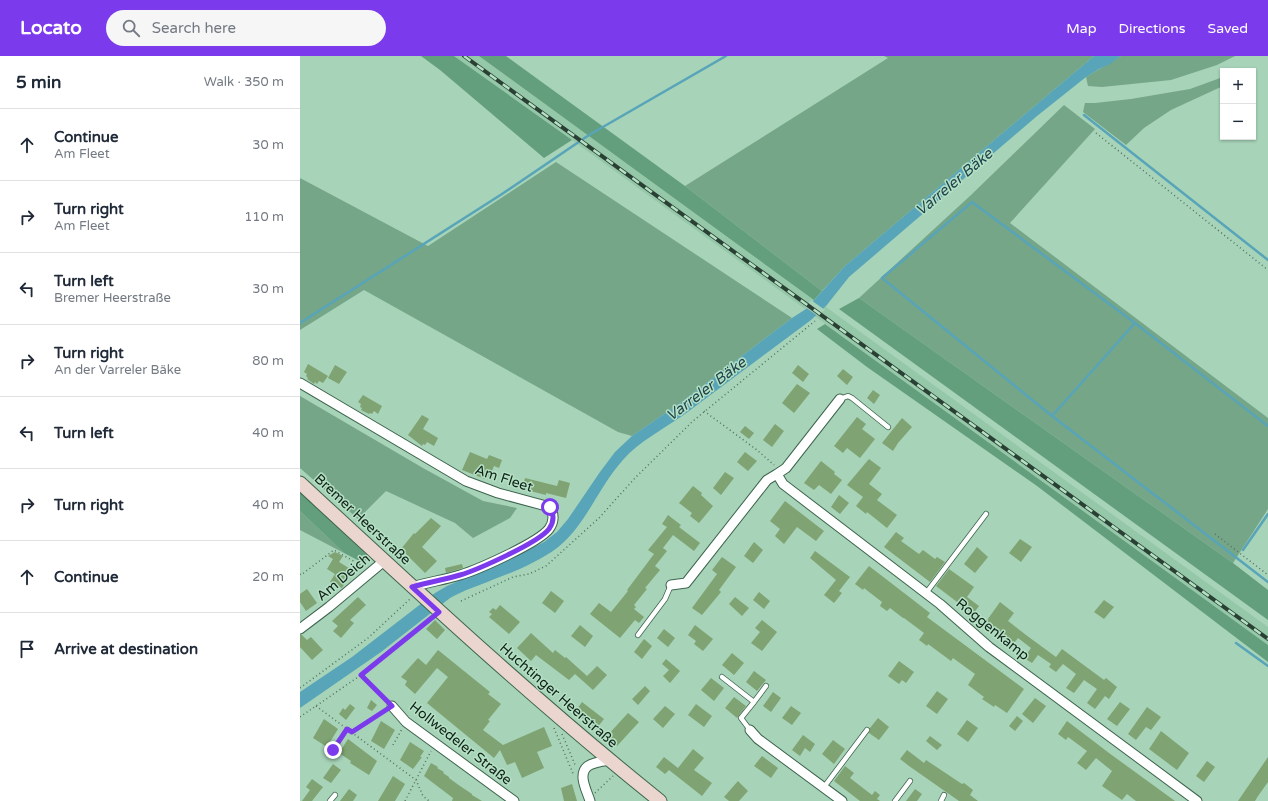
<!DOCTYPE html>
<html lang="en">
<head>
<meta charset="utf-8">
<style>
	:root { --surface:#fff; --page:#f6f6f7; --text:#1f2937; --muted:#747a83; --line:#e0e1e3; --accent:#7c3aed }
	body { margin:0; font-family:"Varela Round",sans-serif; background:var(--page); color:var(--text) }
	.controls { position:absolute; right:12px; top:12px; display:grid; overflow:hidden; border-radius:0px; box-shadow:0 1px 3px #0004 }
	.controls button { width:36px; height:36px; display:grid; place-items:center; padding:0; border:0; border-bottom:1px solid var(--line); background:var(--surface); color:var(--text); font:20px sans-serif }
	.stop { position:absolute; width:12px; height:12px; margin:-9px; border:3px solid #7c3aed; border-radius:50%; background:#fff }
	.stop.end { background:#7c3aed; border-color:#fff; box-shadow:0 1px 4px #0008 }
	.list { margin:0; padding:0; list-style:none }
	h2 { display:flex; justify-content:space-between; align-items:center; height:52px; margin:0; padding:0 16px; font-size:17px }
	h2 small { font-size:13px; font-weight:400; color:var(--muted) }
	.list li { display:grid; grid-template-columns:26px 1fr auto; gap:12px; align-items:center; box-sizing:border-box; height:72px; padding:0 16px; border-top:1px solid var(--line) }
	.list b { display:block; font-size:15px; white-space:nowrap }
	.list p { margin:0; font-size:13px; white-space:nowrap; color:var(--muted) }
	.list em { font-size:13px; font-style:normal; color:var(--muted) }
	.icon { flex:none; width:22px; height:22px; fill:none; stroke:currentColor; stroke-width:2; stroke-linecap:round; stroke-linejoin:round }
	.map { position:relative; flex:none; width:968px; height:745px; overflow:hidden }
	header { display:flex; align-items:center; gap:24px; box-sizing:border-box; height:56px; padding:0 20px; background:var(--accent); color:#fff }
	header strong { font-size:19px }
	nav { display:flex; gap:22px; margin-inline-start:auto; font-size:14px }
	.search { width:280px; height:36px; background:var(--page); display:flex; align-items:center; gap:10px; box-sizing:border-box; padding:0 14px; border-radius:22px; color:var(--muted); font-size:15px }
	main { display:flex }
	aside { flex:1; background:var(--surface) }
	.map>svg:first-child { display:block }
</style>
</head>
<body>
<header>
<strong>Locato</strong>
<div class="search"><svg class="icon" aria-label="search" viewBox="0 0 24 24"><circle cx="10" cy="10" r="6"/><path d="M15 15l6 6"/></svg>Search here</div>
<nav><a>Map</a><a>Directions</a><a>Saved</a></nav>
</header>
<main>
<aside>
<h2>5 min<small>Walk · 350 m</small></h2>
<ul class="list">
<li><svg class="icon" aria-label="ahead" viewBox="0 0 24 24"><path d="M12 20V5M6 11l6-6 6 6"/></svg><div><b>Continue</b><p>Am Fleet</p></div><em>30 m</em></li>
<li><svg class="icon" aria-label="right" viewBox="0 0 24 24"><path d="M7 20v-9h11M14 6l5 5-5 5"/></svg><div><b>Turn right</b><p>Am Fleet</p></div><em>110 m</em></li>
<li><svg class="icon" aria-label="left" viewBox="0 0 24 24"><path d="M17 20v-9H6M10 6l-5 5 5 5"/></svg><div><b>Turn left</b><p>Bremer Heerstraße</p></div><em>30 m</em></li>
<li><svg class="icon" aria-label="right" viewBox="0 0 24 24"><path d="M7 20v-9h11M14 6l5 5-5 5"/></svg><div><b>Turn right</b><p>An der Varreler Bäke</p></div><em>80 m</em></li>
<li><svg class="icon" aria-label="left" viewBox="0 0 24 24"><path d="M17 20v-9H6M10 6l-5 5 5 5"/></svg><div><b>Turn left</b></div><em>40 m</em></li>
<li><svg class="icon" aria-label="right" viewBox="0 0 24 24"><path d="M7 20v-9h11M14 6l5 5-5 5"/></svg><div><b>Turn right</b></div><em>40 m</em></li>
<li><svg class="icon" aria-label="ahead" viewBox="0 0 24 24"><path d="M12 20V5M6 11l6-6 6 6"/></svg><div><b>Continue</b></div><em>20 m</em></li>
<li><svg class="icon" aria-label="arrive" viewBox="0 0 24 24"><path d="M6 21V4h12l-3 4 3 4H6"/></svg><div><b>Arrive at destination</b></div></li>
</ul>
</aside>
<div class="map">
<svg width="968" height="745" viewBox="0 0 968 745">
	<rect width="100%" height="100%" fill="#a7d3b8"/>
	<path fill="#95c8a9" d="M154 0H179L968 571V589L272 84Z"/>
	<path fill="#75a688" d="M584 0H794L545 210 522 235 385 130 588 2Z
		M821 0H935L917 9 871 24 802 31 788 30 786 21C798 13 810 8 821 0Z
		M923 21V30L871 54 844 72 826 89 783 56 785 47H795L831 43 890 33Z
		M764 49 795 73 710 167 968 362V453L933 507 559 242 671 139Z
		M256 106 492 262 380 347 332 380 318 376 64 234 0 274V122L128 190Z
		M0 340 123 412 183 445 217 452 210 462 173 482 155 467 86 435 58 463 0 412Z
		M0 455 44 497 0 474Z"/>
	<path fill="#649f7d" d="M121 0H154L272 84 244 102 140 14Z
		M179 0H206L385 130 522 235 514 244Z
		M559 242 933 507 968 534V564L539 253Z
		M525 268 968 589V606L737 430 567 311 517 273Z
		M0 435 67 499 65 508 44 497 0 455Z"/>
	<path fill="#58a4b8" d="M794 0H821L810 8 799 13 786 21 737 60 549 221 526 250 511 264C469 295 427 327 385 358 364 373 339 385 322 405 298 432 286 469 257 492 238 506 214 516 192 524 178 530 164 534 150 542L81 596 0 652V636L52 601 135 537 147 530 222 497 244 486 257 476 268 463 300 416 315 396 332 380 380 347 492 262 506 253 545 210Z"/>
	<path fill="#a7d3b8" d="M511 244 525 254 518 260 505 251Z"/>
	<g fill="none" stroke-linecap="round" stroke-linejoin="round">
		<path stroke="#58a4b8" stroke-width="2.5" d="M784 59 968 204
			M0 267 202 138 289 79 426 0
			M752 360 835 267
			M968 370 835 267 672 146 582 222 752 360 968 526
			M943 494 968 458
			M936 587 968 610"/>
	</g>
	<path fill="#7fa372" d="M8 308 28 320 23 327 19 325 17 328 15 326 14 328 7 323 8 322 6 320 7 318 4 316Z
		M35 309 47 316 39 328 28 322Z
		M498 309 509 318 503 326 492 317Z
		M543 313 553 321 547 329 537 320Z
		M497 328 510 337 494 357 482 347Z
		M573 334 580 339 574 348 567 342Z
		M63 339 82 350 78 358 74 355 72 358 70 357 69 358 61 354 62 352 60 351 61 348 58 346Z
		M122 359 129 363 123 373 138 382 134 390 127 386 125 389 123 388 122 390 108 379Z
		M557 361 566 368 562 373 575 383 560 402 547 392 543 397 534 390Z
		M602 362 612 371 598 387 593 395 582 387Z
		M475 368 484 375 472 391 463 384Z
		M445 370 454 377 449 383 440 376Z
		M170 396 187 403 189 399 202 404 199 412 194 410 189 422 186 421 185 423 162 414Z
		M445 396 457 405 448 415 437 406Z
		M569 403 581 412 569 428 582 438 577 444 597 459 587 472 567 456 566 458 556 450 563 441 547 429Z
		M521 405 535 416 534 418 542 424 531 438 519 429 514 434 504 427Z
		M425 416 434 422 421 439 413 432Z
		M225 422 257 430 259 424 270 427 266 442 246 437V439L222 433Z
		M393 430 402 437 401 439 413 450 399 467 390 460 392 457 379 447Z
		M539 439 549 447 540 458 531 451Z
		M485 445 524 475 516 485 497 471 484 488 475 480 480 473 470 465Z
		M368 459 381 469 379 471 400 487 394 495 373 479 363 492 367 495 355 510 360 514 345 532 347 533 334 549 336 551 334 553 344 561 339 567 335 564 320 582 290 558 299 547 311 556 328 535 327 534 354 498 348 494 367 471 362 468Z
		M131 462 141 470 122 491 137 505 125 517 101 493 114 477 115 478Z
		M596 476 604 482 601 485 619 498 623 494 635 503 637 501 645 506 630 526 584 491Z
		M720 483 732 491 721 506 709 497Z
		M454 486 463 494 453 507 444 500Z
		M677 491 688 501 675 517 664 508Z
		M515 495 550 521 539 535 542 537 534 547 524 539 536 524 510 502Z
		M35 496 43 500 39 506 52 514 42 532 30 526 35 518 27 513 33 503 28 500Z
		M422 501 436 511 419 534 421 536 402 559 392 552 417 518 412 514Z
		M162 508 163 512 146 517 145 512Z
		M569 510 630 557 627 561 724 633 707 657 695 649 694 651 682 643 684 641 668 629 675 618 653 602 651 605 628 588 627 590 619 584 624 577 604 562H603L590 552 587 555 580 550 582 546 564 532 563 534 555 528Z
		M649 513 674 531 667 541 679 550 673 558 636 530Z
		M7 533 17 547 6 555 0 546V538Z
		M251 535 264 545 255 557 242 547Z
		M459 536 470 545 464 553 453 544Z
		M58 541 66 549 50 564 54 567 41 582 33 575 38 570 32 565Z
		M435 541 449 552 442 560 429 548Z
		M804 544 814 551 804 563 794 556Z
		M700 546 714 557 708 565 726 579 756 601 762 593 804 624 806 622 817 631 809 643 805 640 795 653 787 647 797 633 784 624 774 637 766 632 776 618 763 608 756 616 749 611 751 608 738 599 732 607 724 602 731 592 718 582 711 591 704 586 706 583 685 567Z
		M200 549 220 566 209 578 189 561 192 558 189 556 193 552 196 554Z
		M135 564 145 574 137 583 126 573Z
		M462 564 477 576 462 595 451 587 460 576 455 572Z
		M280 569 293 580 285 591 271 580Z
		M395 569 413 583 403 595 394 588 396 585 388 579Z
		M364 573 375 582 368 591 357 582Z
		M231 577 253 597 255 594 265 602 266 601 287 620 297 610 307 619 293 634 275 618 269 624 236 599 231 605 217 592Z
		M0 579H2L7 584 11 581 23 594 12 604 0 591Z
		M344 583 352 590 342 603 334 596Z
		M138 594 190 636 188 638 201 648 188 664 190 665 183 674 203 689 244 671 252 690 237 696 244 712 222 722 215 706 207 709 200 694 194 702 127 647 148 621 137 612 115 638 105 629 107 625 101 621 118 602 126 609Z
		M432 597 444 607 434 619 422 609Z
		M366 603 380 615 370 627 363 620 369 614 362 608Z
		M599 605 614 616 606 627 602 624 599 628 588 620Z
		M454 615 466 624 457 635 446 626Z
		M411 622 424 632 414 645 401 634Z
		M345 630 350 635 338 649 332 643Z
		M637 635 648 643 637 658 626 650Z
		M473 636 481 642 471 656 463 650Z
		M434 641 446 650 437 662 425 652Z
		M735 642 746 650 733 667 722 658Z
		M71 644 77 649 72 655 67 652Z
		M282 646 304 663 296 673 275 656Z
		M820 646 830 653 817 670 807 663Z
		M50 648 55 652 46 664 39 658 43 652 45 654Z
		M396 648 412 660 404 671 388 659Z
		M365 650 375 658 363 672 353 663Z
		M491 650 501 657 492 669 482 662Z
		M847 651 861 661 851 674 846 671 836 684 828 678Z
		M328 657 339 666 317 690 307 680Z
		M717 660 723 665 715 675 709 670Z
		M578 662 589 671 579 684 569 677 570 672Z
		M24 663 38 673 27 691 13 682Z
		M667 664 678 672 668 686 657 678Z
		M81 665 95 674 84 693 71 685Z
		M767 665 809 697 875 745H836L827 738 822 744 802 730 812 715 796 702 786 714 777 707 787 695 768 681 766 684 758 678Z
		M861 675 889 697 877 714 849 693Z
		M503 679 515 688 510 696 505 692 500 700 492 694Z
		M630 680 642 689 637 694 626 685Z
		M48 683 77 705 69 719 50 707 51 705 39 697Z
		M533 684 545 693 534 708 522 698Z
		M110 686 124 695 120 701H122L113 713 100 704Z
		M393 693 404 702 394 714 412 727 402 740 369 714 365 718 356 711 364 701 378 712Z
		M607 694 624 707 626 704 662 728 664 727 673 734 670 739 678 745H659L609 710 600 703Z
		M462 700 478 712 471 722 454 710Z
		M968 701V726L958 740 955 745H938Z
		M907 705 915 711 904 726 896 720Z
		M131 707 138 711 137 712 144 716 143 717 149 721V722L160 730 172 738V739L182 745H152L153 742 124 720Z
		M33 708 41 714 31 727 23 722Z
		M545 710 554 717 550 722 572 739 575 735 580 739 577 743 580 745H560L534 725Z
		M93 720 105 728 95 745H78Z
		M12 723 23 731 12 745H2L10 734 6 731Z
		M438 725 448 735 439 745H429L424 741Z
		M272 728 277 745H264L261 732Z
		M49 733 57 739 53 745H40Z
		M615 733 622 738 617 745H606Z"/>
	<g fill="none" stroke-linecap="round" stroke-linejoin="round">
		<defs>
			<path id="service" d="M540 343 548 340 552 342 588 371
				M626 537 686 458
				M338 579 365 543 371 529
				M422 621 454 646 441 662 450 674
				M454 646 466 630
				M524 731 567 674
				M30 745 35 739
				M595 745 610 725
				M641 745 644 739"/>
			<path id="minor" d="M0 327 166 425 198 437 250 451C254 458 254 466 249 473 238 487 177 514 160 519 144 524 128 526 112 531
				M477 418 486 412 540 343
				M371 529 386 527 467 424 477 418 483 428 640 548 689 591 897 745
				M0 573 29 551 84 505
				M92 650 106 666 214 745
				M450 674 458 683 542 745
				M290 745C287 735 277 718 288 710 294 706 303 705 310 704"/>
			<path id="secondary" d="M0 427C118 536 235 645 360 745"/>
		</defs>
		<use href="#service" stroke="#3d654d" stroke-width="6"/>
		<use href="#minor" stroke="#3d654d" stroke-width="11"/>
		<use href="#secondary" stroke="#3d654d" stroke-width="15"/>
		<path stroke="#557160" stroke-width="1.5" stroke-dasharray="1 3" stroke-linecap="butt" d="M796 77 968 214
			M404 355 457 394 474 409
			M915 478 968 519
			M0 518 1 519 34 494 64 511
			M161 545 213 521 229 518 246 510 299 462 335 422 393 365 515 265
			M61 619 87 644
			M0 632 68 582 110 543
			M16 650 116 724 123 740 129 745
			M0 661 61 619 131 563
			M254 672 274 720
			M52 676 84 655
			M262 678 276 711
			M93 689 102 673
			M31 695 47 673
			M295 737 313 720
			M105 745 131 695"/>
		<use href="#service" stroke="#fff" stroke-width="4.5"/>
		<use href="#minor" stroke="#fff" stroke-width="9"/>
		<use href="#secondary" stroke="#ead6cf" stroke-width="13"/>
		<defs>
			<path id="rail" d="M164 0 968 583"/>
		</defs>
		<use href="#rail" stroke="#2b4034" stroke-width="4"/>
		<use href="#rail" stroke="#b4e0c4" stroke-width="2.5" stroke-dasharray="8" stroke-linecap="butt"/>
	</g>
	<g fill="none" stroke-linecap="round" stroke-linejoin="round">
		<path stroke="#7c3aed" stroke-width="5" d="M33 694 47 673 52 676 92 650 61 619 139 556 112 531C128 526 144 524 160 519 177 514 238 487 249 473 254 466 254 458 250 451"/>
	</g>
	<g text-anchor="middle" stroke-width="3" stroke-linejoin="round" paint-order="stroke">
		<g font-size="14" fill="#102017" stroke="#b4e0c4">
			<text transform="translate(204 422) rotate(18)" y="5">Am Fleet</text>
			<text transform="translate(63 463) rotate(43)" y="5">Bremer Heerstraße</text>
			<text transform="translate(43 521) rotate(-40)" y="5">Am Deich</text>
			<text transform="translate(693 573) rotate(39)" y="5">Roggenkamp</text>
			<text transform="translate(259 639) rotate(41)" y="5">Huchtinger Heerstraße</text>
			<text transform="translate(161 687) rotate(38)" y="5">Hollwedeler Straße</text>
		</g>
		<g font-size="15" font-style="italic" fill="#20444d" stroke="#b4e0c4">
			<text transform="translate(654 126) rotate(-40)" y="5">Varreler Bäke</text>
			<text transform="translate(406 333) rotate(-37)" y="5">Varreler Bäke</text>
		</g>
	</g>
</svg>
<div class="controls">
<button>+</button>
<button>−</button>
</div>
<div class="stop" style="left:250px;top:451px"></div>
<div class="stop end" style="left:33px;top:694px"></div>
</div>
</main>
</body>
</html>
